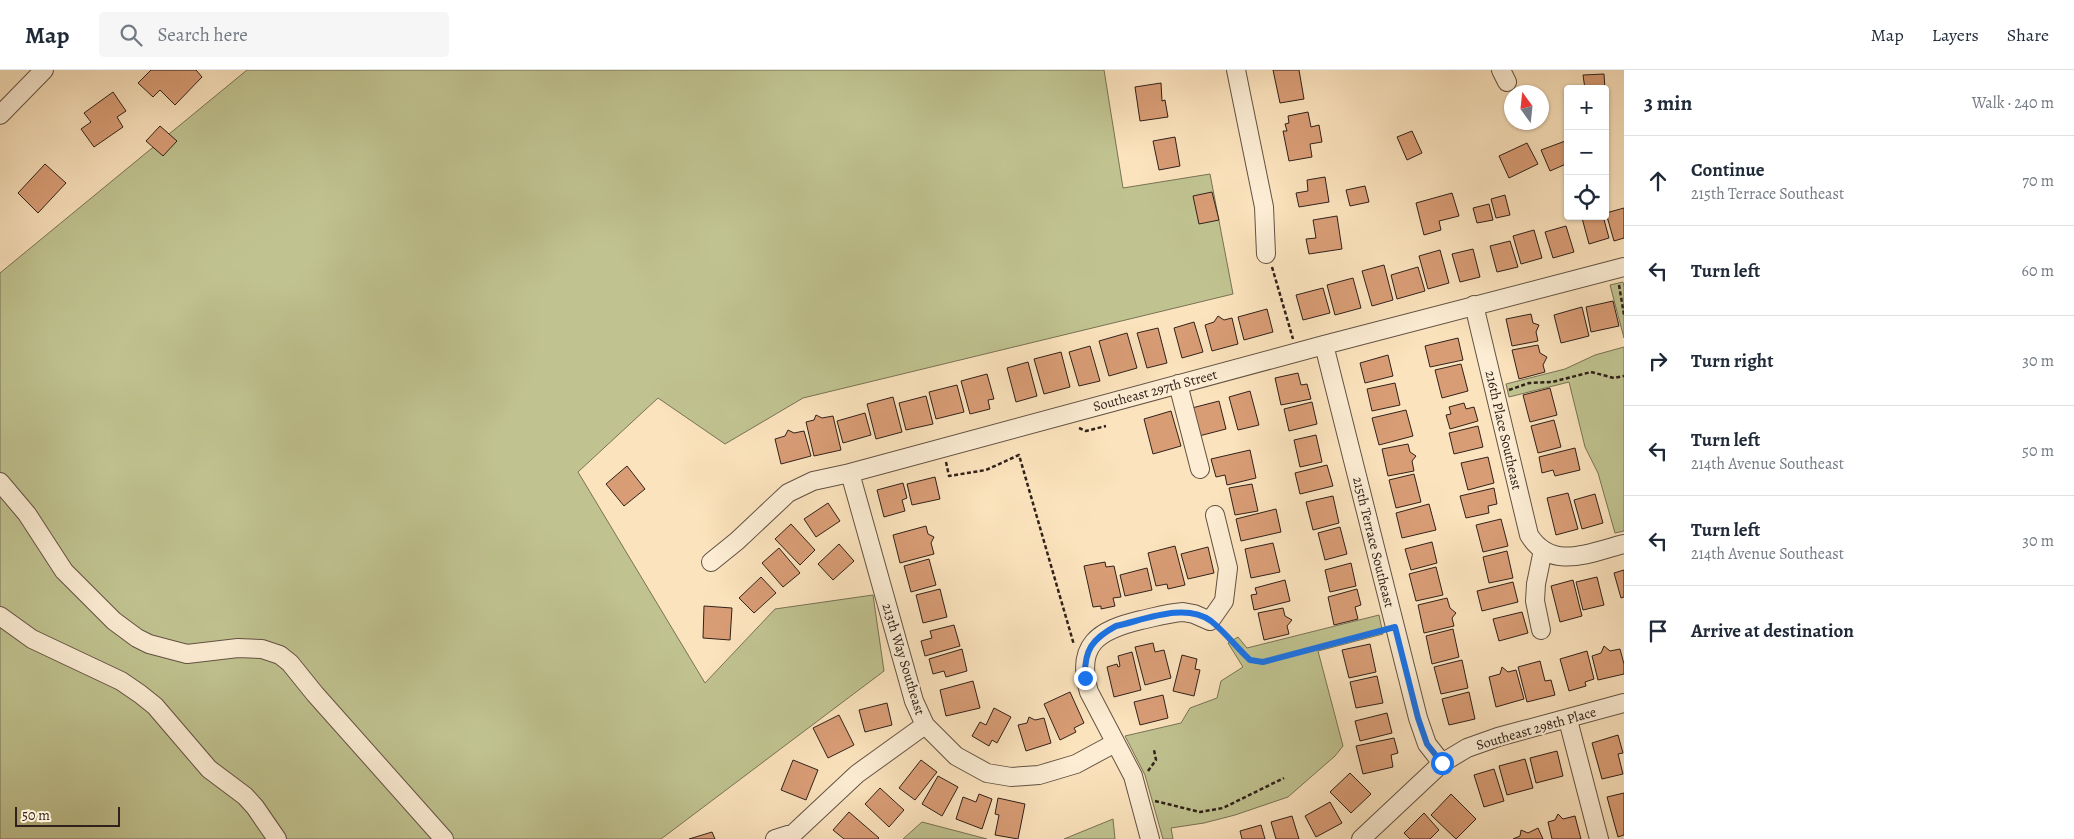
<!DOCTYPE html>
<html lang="en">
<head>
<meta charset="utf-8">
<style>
	:root { --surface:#fff; --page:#f6f6f7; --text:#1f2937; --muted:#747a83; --line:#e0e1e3 }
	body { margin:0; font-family:Alegreya,serif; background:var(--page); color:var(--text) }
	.controls { position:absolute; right:15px; top:15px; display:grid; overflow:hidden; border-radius:5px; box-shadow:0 1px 4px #0004 }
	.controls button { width:45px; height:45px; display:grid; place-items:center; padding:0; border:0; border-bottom:1px solid var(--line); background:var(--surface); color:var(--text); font:25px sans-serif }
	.compass { position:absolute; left:1504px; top:15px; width:45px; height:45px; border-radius:50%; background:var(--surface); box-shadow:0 1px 4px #0004; rotate:345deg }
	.scale { position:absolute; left:15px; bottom:12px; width:105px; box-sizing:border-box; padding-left:5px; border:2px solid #30211a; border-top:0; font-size:14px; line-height:18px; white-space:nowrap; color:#30211a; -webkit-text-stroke:4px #fcedd4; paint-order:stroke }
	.stop { position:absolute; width:15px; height:15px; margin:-11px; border:4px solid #1a73e8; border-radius:50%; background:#fff }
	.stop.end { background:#1a73e8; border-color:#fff; box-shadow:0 1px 5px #0008 }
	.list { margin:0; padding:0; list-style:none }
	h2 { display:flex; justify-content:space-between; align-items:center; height:65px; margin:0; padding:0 20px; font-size:21px }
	h2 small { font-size:16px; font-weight:400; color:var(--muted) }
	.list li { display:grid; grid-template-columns:32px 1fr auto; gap:15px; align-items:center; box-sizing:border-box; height:90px; padding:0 20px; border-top:1px solid var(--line) }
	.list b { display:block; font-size:19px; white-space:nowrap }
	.list p { margin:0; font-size:16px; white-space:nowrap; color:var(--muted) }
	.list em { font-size:16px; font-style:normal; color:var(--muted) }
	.icon { flex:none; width:28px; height:28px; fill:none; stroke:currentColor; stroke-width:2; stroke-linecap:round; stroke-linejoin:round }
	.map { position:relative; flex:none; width:1624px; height:769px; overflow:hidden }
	header { display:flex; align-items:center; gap:30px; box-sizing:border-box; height:70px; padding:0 25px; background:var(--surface); border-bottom:1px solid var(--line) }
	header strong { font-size:24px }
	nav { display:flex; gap:28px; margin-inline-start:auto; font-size:18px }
	.search { width:350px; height:45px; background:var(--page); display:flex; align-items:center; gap:12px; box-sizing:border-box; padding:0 18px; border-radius:5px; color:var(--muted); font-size:19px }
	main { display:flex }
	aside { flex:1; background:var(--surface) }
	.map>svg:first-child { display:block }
</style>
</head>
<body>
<header>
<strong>Map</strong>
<div class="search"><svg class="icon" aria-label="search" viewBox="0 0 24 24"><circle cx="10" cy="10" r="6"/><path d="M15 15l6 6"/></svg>Search here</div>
<nav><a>Map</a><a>Layers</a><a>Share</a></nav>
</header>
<main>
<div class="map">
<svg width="1624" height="769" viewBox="0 0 1624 769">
	<rect width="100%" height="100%" fill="#fbe3bd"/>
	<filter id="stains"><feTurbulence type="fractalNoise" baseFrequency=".004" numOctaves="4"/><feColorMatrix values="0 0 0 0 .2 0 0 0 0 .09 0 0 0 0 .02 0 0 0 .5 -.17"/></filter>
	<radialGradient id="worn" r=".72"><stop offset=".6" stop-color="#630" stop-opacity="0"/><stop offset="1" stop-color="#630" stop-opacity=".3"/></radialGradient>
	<path fill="#c0c390" stroke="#787255" d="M247 0H1104L1123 118 1210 104 1233 224 803 328 725 374 658 328 578 402 705 613 775 539 873 525 884 601 661 769H0V203Z
		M1623 212 1624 217V268L1610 215Z
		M1624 277V461L1615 463 1598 403 1585 377 1569 312 1509 327 1506 314 1565 299 1595 285Z
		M1379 545 1383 564 1318 581 1343 676 1335 686 1288 727 1235 745 1204 753 1171 758 1173 769H1163L1145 705 1125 666 1181 653 1190 638 1217 628 1221 611 1243 597 1228 573 1238 567 1247 578Z
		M1113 749 1115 769H1064Z
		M922 752 987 769H903Z"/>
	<path fill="#d99d76" stroke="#30211a" d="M151 0H196L202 7 175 35 160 20 153 27 138 13Z
		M1273 0H1299L1304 29 1280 33Z
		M1604 4 1605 19H1585L1583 5Z
		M1161 13 1162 31 1165 30 1168 47 1140 51 1135 17Z
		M113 22 126 41 117 47 123 57 94 77 81 59 91 52 84 43Z
		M1308 42 1311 57 1319 55 1322 72 1310 74 1312 87 1289 91 1283 61H1287L1285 54 1289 53 1288 46Z
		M160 56 177 71 163 86 146 71Z
		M1412 61 1422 83 1407 90 1397 67Z
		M1175 67 1180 96 1159 100 1153 71Z
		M1568 70V97L1566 94 1550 101 1541 80Z
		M1527 73 1538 94 1509 108 1499 86Z
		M45 94 66 113 38 143 18 123Z
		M1325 107 1329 132 1299 137 1296 123 1308 121 1307 110Z
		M1365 116 1369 132 1350 136 1346 120Z
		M1212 122 1219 150 1199 154 1193 126Z
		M1452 123 1459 146 1439 151 1441 160 1424 165 1416 133Z
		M1505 125 1510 145 1496 148 1491 129Z
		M1489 134 1493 150 1477 153 1473 138Z
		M1624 138V168L1614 171 1606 143Z
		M1337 146 1342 179 1309 184 1306 169 1316 168 1313 150Z
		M1587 146H1603L1609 168 1589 174 1582 148Z
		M1566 156 1574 182 1553 188 1545 162Z
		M1534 160 1542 188 1521 194 1513 166Z
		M1510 171 1518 197 1497 202 1490 176Z
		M1473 179 1480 207 1460 212 1452 184Z
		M1440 180 1449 213 1428 219 1419 186Z
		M1384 195 1393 230 1372 236 1362 201Z
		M1418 197 1425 221 1397 229 1391 205Z
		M1353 208 1361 238 1335 245 1327 215Z
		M1323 218 1330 243 1303 250 1296 225Z
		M1613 231 1619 256 1591 262 1586 237Z
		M1582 237 1589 266 1561 273 1554 245Z
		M1267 239 1273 262 1244 270 1238 247Z
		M1531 244 1533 253 1539 255 1536 262 1538 271 1512 276 1506 249Z
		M1218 246 1224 250 1232 248 1238 274 1212 281 1205 255 1214 252Z
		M1194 252 1203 282 1182 288 1174 258Z
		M1158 258 1167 293 1147 298 1137 263Z
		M1127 263 1137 298 1109 306 1099 271Z
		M1458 268 1463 290 1430 297 1425 276Z
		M1538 275 1540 283 1547 287 1543 295 1545 302 1519 309 1512 280Z
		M1090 276 1100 311 1079 316 1069 282Z
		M1061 282 1070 317 1044 324 1034 289Z
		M1388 285 1393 306 1365 313 1360 293Z
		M1028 292 1037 326 1016 332 1007 298Z
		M1461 294 1468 321 1442 328 1435 300Z
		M1298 303 1301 315 1307 314 1311 329 1281 335 1275 308Z
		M987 304 994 329 988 330 990 339 970 344 961 311Z
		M1395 313 1400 335 1372 341 1367 319Z
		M957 315 964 342 936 349 929 322Z
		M1550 318 1557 345 1530 352 1523 325Z
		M1250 321 1259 355 1238 360 1229 327Z
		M926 326 933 354 906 360 899 333Z
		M893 327 902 362 876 369 867 334Z
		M1219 331 1226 359 1199 366 1192 338Z
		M1312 332 1317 354 1289 361 1284 339Z
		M1464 333 1466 339 1474 337 1478 351 1450 359 1446 345 1451 344 1449 337Z
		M1406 340 1413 366 1379 375 1372 348Z
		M1171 341 1181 376 1153 384 1144 349Z
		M865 343 871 365 843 373 837 351Z
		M816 345 822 348 833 346 841 380 814 386 806 352 814 350Z
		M1554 350 1561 377 1538 383 1531 356Z
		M1478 356 1483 377 1454 384 1449 363Z
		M788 360 794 363 804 361 811 386 781 394 775 369 785 366Z
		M1316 365 1322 392 1300 397 1294 370Z
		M1408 374 1410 382 1416 386 1412 391 1414 401 1388 406 1382 379Z
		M1575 378 1580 400 1555 406 1553 400 1542 403 1539 387Z
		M1250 380 1256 408 1227 415 1225 405 1216 407 1211 389Z
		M1488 387 1494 413 1468 420 1461 393Z
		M1327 395 1333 416 1300 424 1295 403Z
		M627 396 645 419 624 436 606 414Z
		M1414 404 1421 432 1396 438 1389 410Z
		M935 407 940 429 912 435 907 414Z
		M903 413 907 428 902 430 905 441 884 447 877 420Z
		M1252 414 1258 441 1235 445 1229 418Z
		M1494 418 1497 434 1488 436 1489 443 1466 448 1460 426Z
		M1568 423 1578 459 1556 465 1547 428Z
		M1595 424 1603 453 1582 459 1574 430Z
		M1333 426 1339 453 1313 460 1306 432Z
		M828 433 840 451 816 467 804 449Z
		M1429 434 1436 460 1402 468 1396 443Z
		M1276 439 1281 462 1241 471 1236 449Z
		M1501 449 1508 476 1483 482 1476 455Z
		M791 454 815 480 800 495 775 469Z
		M926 456 928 464 934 467 931 473 934 484 900 493 893 465Z
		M1340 457 1347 484 1325 490 1318 463Z
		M1432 472 1437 493 1411 500 1405 479Z
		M1273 473 1280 502 1251 508 1245 479Z
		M839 474 854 491 833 510 818 494Z
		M1175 476 1185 515 1168 519 1167 514 1156 516 1148 483Z
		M1208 477 1214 503 1188 509 1181 484Z
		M779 478 800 503 783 517 762 493Z
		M1507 481 1513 508 1489 513 1483 487Z
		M929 489 936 515 911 522 904 496Z
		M1105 492 1106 497 1114 496 1121 527 1113 528 1115 536 1101 539V536L1093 537 1084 496Z
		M1351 493 1356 516 1330 522 1325 500Z
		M1436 497 1443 525 1416 531 1409 504Z
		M1147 498 1152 520 1125 526 1120 505Z
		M1624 500V527L1621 528 1614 503Z
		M761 507 776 523 754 543 739 528Z
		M1597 507 1604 535 1583 540 1576 512Z
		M1285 510 1290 531 1254 540 1251 525 1257 524 1255 518Z
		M1573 510 1582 546 1560 552 1551 516Z
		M1513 512 1518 532 1482 541 1477 521Z
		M940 519 947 547 923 553 916 525Z
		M1357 519 1361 535 1355 537 1358 549 1334 555 1328 527Z
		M1447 528 1450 538 1456 543 1452 548 1454 556 1424 563 1418 535Z
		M704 536 732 538 730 570 703 568Z
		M1283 538 1285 546 1292 550 1287 556 1289 564 1264 570 1258 543Z
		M1522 542 1528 563 1499 571 1493 549Z
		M954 555 960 576 925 586 921 571 932 568 930 561Z
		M1453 559 1459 587 1432 594 1426 566Z
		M1153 573 1155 582 1164 580 1171 608 1145 615 1135 577Z
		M1370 574 1376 602 1349 608 1342 580Z
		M1604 576 1610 581 1620 579 1624 594V604L1598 610 1592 586 1601 583Z
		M962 579 967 601 946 607 944 601 933 604 929 589Z
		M1587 581 1594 609 1585 612 1586 616 1569 621 1560 589Z
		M1132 582 1141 620 1114 627 1107 597 1117 594 1118 597 1120 596 1118 586Z
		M1182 585 1197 589 1195 599 1200 600 1194 626 1173 621Z
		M1462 590 1468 618 1441 624 1434 597Z
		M1540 591 1545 611 1551 610 1555 625 1527 632 1518 597Z
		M1502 597 1508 602 1516 600 1524 629 1496 637 1489 607 1500 604Z
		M1377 606 1383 633 1356 638 1350 612Z
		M973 611 980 638 946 646 940 620Z
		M1070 622 1084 653 1074 658 1076 662 1060 670 1044 634Z
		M1469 622 1475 649 1449 655 1442 629Z
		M1163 625 1168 648 1140 655 1134 632Z
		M887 633 892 655 865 662 859 640Z
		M994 638 1011 647 997 673 992 670 989 676 972 666 980 652 986 655Z
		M1387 643 1392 663 1360 671 1355 651Z
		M839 645 854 675 828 688 813 658Z
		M1029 647 1035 650 1044 648 1051 673 1026 681 1018 655 1027 653Z
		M1618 665 1623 683 1618 684 1623 704 1602 709 1592 673Z
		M1394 668 1398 683 1391 685 1393 697 1363 704 1356 676Z
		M1557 681 1563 706 1536 713 1530 688Z
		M1525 689 1533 718 1507 725 1499 696Z
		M793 690 818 700 806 730 781 720Z
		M921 690 937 702 915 730 899 718Z
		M1494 699 1504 731 1484 737 1474 705Z
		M1350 703 1371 724 1351 743 1330 722Z
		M938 706 958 717 942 746 922 734Z
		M880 718 904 740 889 757 865 734Z
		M1624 723V765L1618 767 1607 727Z
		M979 724 992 729 982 759 956 749 963 727 976 732Z
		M1451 724 1476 749 1456 769 1431 745Z
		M998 728 1025 734 1018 769 995 765 999 745 995 744Z
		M1330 732 1342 753 1316 767 1305 746Z
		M849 742 879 768 878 769H844L833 760Z
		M1424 743 1439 760 1430 769H1410L1404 763Z
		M1558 744 1563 749 1575 746 1581 769H1552L1548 752 1555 750Z
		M1292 746 1299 769H1276L1271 752Z
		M1261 755 1265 769H1242L1240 761Z
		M1538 758 1543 769H1513L1520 766 1521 760 1528 763Z
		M712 762 715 769H689Z"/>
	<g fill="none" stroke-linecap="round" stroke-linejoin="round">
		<defs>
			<path id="minor" d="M1236 0 1264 137 1266 184
				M1501 0 1507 12
				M0 45 44 0
				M1474 235 1529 465C1552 502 1591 482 1624 474
				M1324 275 1418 648 1427 674 1442 693
				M1178 314 1200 399
				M850 403 914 631 925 655 956 686 987 703 1011 707 1039 705 1076 694 1115 673
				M0 412 27 444 64 501 114 551 137 568 149 574 187 584 238 578 262 579 280 585 290 593 315 624 444 769
				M711 492 737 471 788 423 813 411 850 403 1324 275 1624 197
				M0 546 32 569 121 611 140 624 155 636 209 699 245 726 255 737 277 769
				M1541 560 1535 531 1536 514 1543 480
				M1568 650 1599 769
				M775 769 794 763 857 704 925 655
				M1150 769 1133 706 1089 622C1075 574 1099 560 1141 550 1155 547 1169 543 1183 542L1194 544 1210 551 1224 531 1228 498 1215 445
				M1361 769 1442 693 1467 678 1498 667 1624 633"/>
		</defs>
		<use href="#minor" stroke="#635243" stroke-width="20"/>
		<path stroke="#30211a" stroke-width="2.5" stroke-dasharray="4 2.5" stroke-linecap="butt" d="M1272 197 1293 269
			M1619 215 1624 245
			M1509 320 1529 313 1552 312 1591 302 1614 308 1624 306
			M1079 358 1086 361 1106 356
			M946 392 949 406 986 400 1019 385 1074 575
			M1221 561 1250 590 1263 592 1382 561
			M1148 701 1156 690 1154 680
			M1155 731 1200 742 1223 738 1284 708"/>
		<use href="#minor" stroke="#fcedd4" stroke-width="18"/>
	</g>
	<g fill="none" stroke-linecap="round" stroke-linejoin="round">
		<path stroke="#1a73e8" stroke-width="6" d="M1085 608C1084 580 1092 569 1116 556 1144 550 1185 532 1211 551 1225 562 1237 578 1250 590L1263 592 1395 557 1418 648 1427 674 1442 693"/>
	</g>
	<g text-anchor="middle" stroke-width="4.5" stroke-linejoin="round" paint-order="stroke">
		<g font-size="14" fill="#30211a" stroke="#fcedd4">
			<text transform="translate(1155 320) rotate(-15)" y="5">Southeast 297th Street</text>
			<text transform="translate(1504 360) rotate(77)" y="5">216th Place Southeast</text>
			<text transform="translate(1374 472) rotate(76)" y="5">215th Terrace Southeast</text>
			<text transform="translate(904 589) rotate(73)" y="5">213th Way Southeast</text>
			<text transform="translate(1536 658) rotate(-16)" y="5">Southeast 298th Place</text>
		</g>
	</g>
	<rect width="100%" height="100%" filter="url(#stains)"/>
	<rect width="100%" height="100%" fill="url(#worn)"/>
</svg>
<div class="controls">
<button>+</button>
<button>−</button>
<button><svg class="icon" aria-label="locate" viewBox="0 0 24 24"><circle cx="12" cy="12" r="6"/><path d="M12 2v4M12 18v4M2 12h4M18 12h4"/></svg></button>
</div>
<svg class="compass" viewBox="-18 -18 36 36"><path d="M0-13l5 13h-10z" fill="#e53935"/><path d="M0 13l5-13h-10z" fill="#747a83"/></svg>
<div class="scale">50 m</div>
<div class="stop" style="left:1442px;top:693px"></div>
<div class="stop end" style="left:1085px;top:608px"></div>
</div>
<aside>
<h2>3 min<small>Walk · 240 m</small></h2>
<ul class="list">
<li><svg class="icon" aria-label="ahead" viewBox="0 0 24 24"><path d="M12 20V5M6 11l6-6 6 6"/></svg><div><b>Continue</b><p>215th Terrace Southeast</p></div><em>70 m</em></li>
<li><svg class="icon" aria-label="left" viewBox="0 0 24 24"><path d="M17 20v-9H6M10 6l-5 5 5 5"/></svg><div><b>Turn left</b></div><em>60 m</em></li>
<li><svg class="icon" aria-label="right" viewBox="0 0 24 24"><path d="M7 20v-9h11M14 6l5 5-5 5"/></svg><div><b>Turn right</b></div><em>30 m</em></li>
<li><svg class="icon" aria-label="left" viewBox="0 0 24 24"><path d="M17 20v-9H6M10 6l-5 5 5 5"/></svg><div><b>Turn left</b><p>214th Avenue Southeast</p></div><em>50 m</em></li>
<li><svg class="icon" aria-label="left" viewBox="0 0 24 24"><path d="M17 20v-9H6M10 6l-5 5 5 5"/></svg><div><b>Turn left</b><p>214th Avenue Southeast</p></div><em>30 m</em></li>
<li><svg class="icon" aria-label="arrive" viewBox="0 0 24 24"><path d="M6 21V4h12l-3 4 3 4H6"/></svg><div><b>Arrive at destination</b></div></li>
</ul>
</aside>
</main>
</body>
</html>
